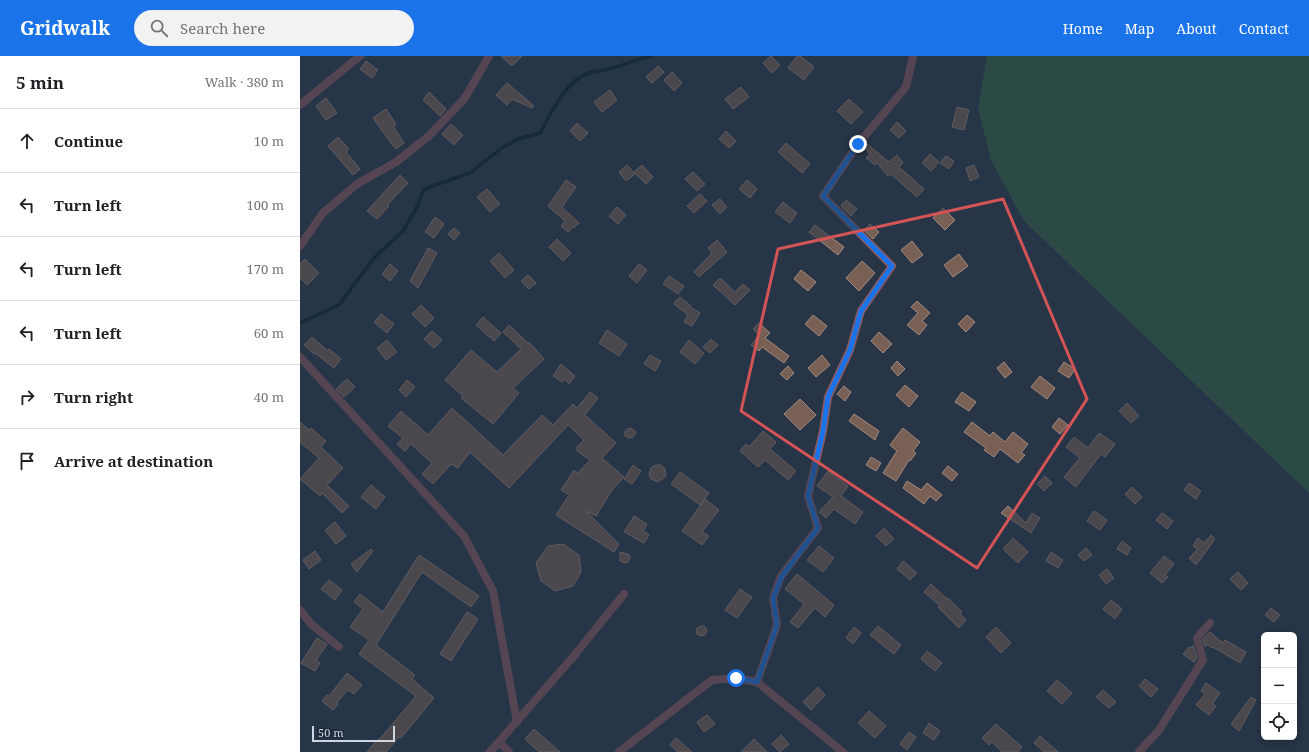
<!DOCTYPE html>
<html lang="en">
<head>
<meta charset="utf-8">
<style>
	:root { --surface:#fff; --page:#f2f2f2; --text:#202124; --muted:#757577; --line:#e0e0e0; --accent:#1a73e8 }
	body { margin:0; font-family:"Noto Serif",serif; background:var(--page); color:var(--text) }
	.controls { position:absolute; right:12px; bottom:12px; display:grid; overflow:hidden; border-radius:6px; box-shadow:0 2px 6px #0003 }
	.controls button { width:36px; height:36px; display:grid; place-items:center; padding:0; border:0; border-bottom:1px solid var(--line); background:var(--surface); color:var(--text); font:20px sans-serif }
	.scale { position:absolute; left:12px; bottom:10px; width:83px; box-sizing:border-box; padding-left:4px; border:2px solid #cdd6e1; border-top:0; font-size:11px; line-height:14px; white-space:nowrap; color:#cdd6e1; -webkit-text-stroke:3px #1e2b3c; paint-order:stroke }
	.stop { position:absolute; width:12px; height:12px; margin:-9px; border:3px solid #1a73e8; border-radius:50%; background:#fff }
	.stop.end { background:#1a73e8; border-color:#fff; box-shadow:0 1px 4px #0008 }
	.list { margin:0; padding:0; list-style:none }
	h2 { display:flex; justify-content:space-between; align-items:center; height:52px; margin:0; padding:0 16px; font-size:17px }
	h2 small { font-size:13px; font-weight:400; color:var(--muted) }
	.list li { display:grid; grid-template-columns:26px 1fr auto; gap:12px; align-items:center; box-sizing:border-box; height:64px; padding:0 16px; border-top:1px solid var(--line) }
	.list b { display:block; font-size:15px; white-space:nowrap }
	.list em { font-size:13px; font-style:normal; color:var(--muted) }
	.icon { flex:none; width:22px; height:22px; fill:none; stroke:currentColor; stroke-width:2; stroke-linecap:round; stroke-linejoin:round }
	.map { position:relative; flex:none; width:1009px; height:696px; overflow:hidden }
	header { display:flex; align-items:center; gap:24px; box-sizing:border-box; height:56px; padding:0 20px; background:var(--accent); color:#fff }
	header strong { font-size:19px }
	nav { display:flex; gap:22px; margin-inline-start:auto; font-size:14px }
	.search { width:280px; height:36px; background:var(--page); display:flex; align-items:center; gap:10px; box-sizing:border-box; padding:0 14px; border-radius:22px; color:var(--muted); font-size:15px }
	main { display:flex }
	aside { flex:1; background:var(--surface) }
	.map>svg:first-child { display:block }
</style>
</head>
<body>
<header>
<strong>Gridwalk</strong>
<div class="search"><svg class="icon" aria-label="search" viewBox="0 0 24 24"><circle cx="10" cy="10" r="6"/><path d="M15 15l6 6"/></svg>Search here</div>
<nav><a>Home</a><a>Map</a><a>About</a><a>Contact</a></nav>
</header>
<main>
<aside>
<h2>5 min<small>Walk · 380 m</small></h2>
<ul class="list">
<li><svg class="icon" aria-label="ahead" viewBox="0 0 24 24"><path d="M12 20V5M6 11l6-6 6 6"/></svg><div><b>Continue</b></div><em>10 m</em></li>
<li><svg class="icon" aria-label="left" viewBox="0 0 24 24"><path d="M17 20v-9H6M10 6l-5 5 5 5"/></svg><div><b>Turn left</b></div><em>100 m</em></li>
<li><svg class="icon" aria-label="left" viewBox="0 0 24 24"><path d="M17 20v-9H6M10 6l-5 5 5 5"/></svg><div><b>Turn left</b></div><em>170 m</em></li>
<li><svg class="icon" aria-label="left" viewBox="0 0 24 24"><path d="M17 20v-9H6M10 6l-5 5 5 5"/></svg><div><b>Turn left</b></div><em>60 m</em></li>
<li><svg class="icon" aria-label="right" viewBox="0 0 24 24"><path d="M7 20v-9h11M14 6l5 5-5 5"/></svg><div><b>Turn right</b></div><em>40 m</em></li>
<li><svg class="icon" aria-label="arrive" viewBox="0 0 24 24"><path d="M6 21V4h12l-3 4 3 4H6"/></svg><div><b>Arrive at destination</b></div></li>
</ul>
</aside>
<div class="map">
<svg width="1009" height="696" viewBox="0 0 1009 696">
	<rect width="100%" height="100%" fill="#273547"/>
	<path fill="#336544" d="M687 0H1009V437L724 165 691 104 678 52Z"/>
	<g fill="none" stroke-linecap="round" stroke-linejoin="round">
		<path stroke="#011f24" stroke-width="3.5" d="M0 267 39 249 74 202 103 175 116 153 124 133 170 117 200 93 218 83 240 77C250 59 265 26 286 18 295 15 305 15 313 12 326 8 338 3 351 0"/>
	</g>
	<path fill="#796055" stroke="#a58a7f" d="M201 0H222L212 10Z
		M471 0 480 9 472 17 463 7Z
		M497 0H500L514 11 504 24 488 12Z
		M66 5 78 14 72 22 60 13Z
		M358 10 364 16 352 27 346 21Z
		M372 16 382 27 374 35 364 24Z
		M207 27 234 50 232 52 212 43 207 49 196 39Z
		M441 31 449 41 433 53 425 43Z
		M310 34 317 44 302 56 294 46Z
		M129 36 146 53 140 60 123 44Z
		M26 42 37 57 26 64 16 50Z
		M549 43 563 56 551 68 537 55Z
		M657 51 669 54 664 74 652 71Z
		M86 53 96 68 93 70 104 87 96 93 94 90H93L73 62Z
		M597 66 606 75 599 82 590 74Z
		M277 67 288 77 280 85 270 75Z
		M151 68 163 79 154 89 142 78Z
		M426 75 436 85 429 92 419 83Z
		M38 81 49 93 46 96 60 113 53 119 28 90Z
		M486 87 510 108 502 117 478 96Z
		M566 87 589 106 597 99 603 107 599 111 624 133 617 141 591 118 588 120 577 107 575 109 566 102 570 98 563 90Z
		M630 98 639 106 631 115 622 107Z
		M646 100 654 105 649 113 640 107Z
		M327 109 335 118 326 125 319 116Z
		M342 109 353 121 346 128 334 116Z
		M674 109 679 121 670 125 666 112Z
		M393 116 405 128 397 135 385 123Z
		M100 119 108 127 87 149 89 150 77 163 67 155Z
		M266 124 276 131 262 151 279 167 274 172 273 171 268 176 261 170 265 165 248 150Z
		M447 124 457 133 450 142 439 133Z
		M187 133 200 148 190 156 177 141Z
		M400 138 407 145 394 157 387 150Z
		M420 143 427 151 420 158 412 149Z
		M546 144 557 153 551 160 541 150Z
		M483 146 497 157 490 167 475 156Z
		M317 151 326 159 318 168 309 160Z
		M643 152 655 164 645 174 633 162Z
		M135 161 144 168 134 182 125 176Z
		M570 168 579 176 573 183 564 174Z
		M515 169 544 191 538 199 509 176Z
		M154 172 160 177 154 184 148 178Z
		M257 183 271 197 263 205 249 191Z
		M417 184 427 196 399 221 394 216 412 197 408 192Z
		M612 185 623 199 612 207 601 194Z
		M128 192 137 197 118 232 110 225Z
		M199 197 214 214 205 222 190 205Z
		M659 198 668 210 653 221 644 209Z
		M5 203 19 217 7 229 0 222V208Z
		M562 205 575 217 559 235 546 222Z
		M90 208 98 215 90 225 82 218Z
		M339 208 347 214 337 227 329 220Z
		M501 214 516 226 508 235 494 223Z
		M228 219 236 227 229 233 221 225Z
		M369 220 384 230 378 238 363 228Z
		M420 222 435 236 443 228 450 234 435 249 413 229Z
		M380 241 391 250 390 251 400 257 392 270 384 266 388 259 374 248 377 243 379 244Z
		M617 245 630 257 622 265 627 269 619 279 607 269 618 257 611 251Z
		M121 249 134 262 125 271 112 258Z
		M81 258 94 268 87 277 74 266Z
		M513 259 527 270 519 280 505 268Z
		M667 259 675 266 666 276 658 268Z
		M183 261 201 277 194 285 176 269Z
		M459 267 470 277 465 282 489 300 484 307 462 291 459 295 451 289 459 279 453 273Z
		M209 269 228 287 229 286 244 303 213 332 219 337 193 368 161 342 163 340 145 324 171 294 197 316 221 293 203 276Z
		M307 274 327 288 319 300 299 287Z
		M132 275 142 284 134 292 124 283Z
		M579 276 592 288 583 297 571 285Z
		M12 281 28 295 29 293 41 303 34 312 15 297 14 298 4 289Z
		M411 283 418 289 410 297 403 291Z
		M87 284 97 296 86 304 77 292Z
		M389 284 404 297 395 308 380 296Z
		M350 299 361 305 355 315 344 308Z
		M522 299 530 309 516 321 508 312Z
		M597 305 605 313 598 320 591 312Z
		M704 306 712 316 705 322 697 312Z
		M764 306 775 313 769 322 758 315Z
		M261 308 275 320 269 328 264 323 262 326 253 320Z
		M488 310 494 317 487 324 480 318Z
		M740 320 755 332 747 343 731 331Z
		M47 323 55 331 44 341 36 333Z
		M107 324 115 331 106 341 99 334Z
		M605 329 618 340 609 351 596 339Z
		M544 330 551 336 545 345 537 338Z
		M290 336 298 342 285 359 316 387 302 402 324 421 312 434 296 460 286 455 319 488 314 496 256 459 269 439 261 434 274 414 278 417 290 404 277 395V391L284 384 268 369 209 432 170 396 158 412 151 408 133 428 122 418 132 407 111 388 105 395 97 388 103 382 88 370 101 355 128 379 152 352 203 399 242 359 253 369 273 348 277 352Z
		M662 336 676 346 669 355 655 346Z
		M500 343 516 359 500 374 484 358Z
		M827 347 839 360 831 367 819 355Z
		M554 358 579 375 575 384 549 365Z
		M759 362 768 369 760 378 752 371Z
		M0 366 9 374 11 372 26 385 21 391 43 412 27 429 49 450 42 457 22 437 20 440 0 423 19 402 0 386Z
		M672 366 690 380 693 376 705 386 713 376 728 388 721 397 725 399 718 407 700 393 694 401 684 394 686 392 664 376Z
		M329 372 332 373 336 376 333 381 329 382 325 380V375Z
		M603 372 620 386 613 395 616 397 610 405 609 404 596 425 583 417 597 395 590 389Z
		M463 375 476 386 470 393 496 415 488 424 465 404 458 411 440 395 446 388 449 391Z
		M799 377 815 388 805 401 801 398 776 431 764 421 780 402 766 391 774 381 788 392Z
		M571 401 581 407 576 415 566 409Z
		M333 409 341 415 332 428 324 423Z
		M356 409H361L365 413 366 420 358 426 351 423 349 418 351 412Z
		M648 410 658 418 652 425 642 417Z
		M528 415 548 430 541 440 563 456 555 468 534 453 526 462 519 456 533 441 517 430Z
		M380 416 409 437 400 449 371 428Z
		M745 420 752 427 744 435 737 428Z
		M607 425 621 434 627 427 642 439 636 445 630 440 624 448 603 432Z
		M889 427 901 435 896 443 884 434Z
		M71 429 85 441 76 453 61 441Z
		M832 431 842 441 835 448 825 438Z
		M405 443 419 454 402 476 409 480 402 489 382 475Z
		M708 450 726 467 732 457 740 462 731 477 701 457Z
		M794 455 807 464 800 474 787 465Z
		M862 457 873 465 867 473 856 464Z
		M334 460 347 468 343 475 349 479 344 487 324 476Z
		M35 466 46 480 36 488 25 474Z
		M584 472 594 483 586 490 576 480Z
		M911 479 915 483 896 509 889 502 898 493 893 490 898 482 904 487Z
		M713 482 728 496 718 507 703 493Z
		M822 485 831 492 827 499 817 493Z
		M263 488 279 499 281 516 273 530 255 535 241 525 236 507 248 490Z
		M519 490 534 502 523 516 507 504Z
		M786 492 792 499 784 505 778 499Z
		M71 493 73 495 57 516 51 508Z
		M15 495 21 504 9 513 3 504Z
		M320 496 328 498 330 500V502L328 506 325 507 320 505Z
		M751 496 763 504 758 512 746 505Z
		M119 499 179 540 171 551 122 516 76 589 115 619 112 623 134 642 101 682 99 681 86 696H67L78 683 79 684 116 640 59 598 69 584 50 571 63 553 54 546 60 538 83 556Z
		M864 500 874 508 865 519 868 521 862 527 850 517Z
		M603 505 617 517 610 524 597 513Z
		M807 513 814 522 806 528 799 519Z
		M938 516 948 527 941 534 930 523Z
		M497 518 534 549 525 561 515 552 498 572 490 566 504 548 485 533Z
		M29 524 42 534 35 544 21 533Z
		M631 528 647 543 648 542 662 556 660 558 666 564 659 572 638 551 640 550 624 536Z
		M440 533 452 541 437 562 425 554Z
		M811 544 822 553 815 563 803 553Z
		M971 552 980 559 974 566 965 559Z
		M167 556 178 563 151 605 140 598Z
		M400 570H404L407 574 405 579 401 580 397 578 396 573Z
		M578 570 601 589 594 598 570 579Z
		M554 571 561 577 553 588 546 582Z
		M696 571 711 587 701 597 686 581Z
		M910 576 923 587 925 584 946 596 940 607 913 591 912 592 907 588 905 591 903 583Z
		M17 582 27 588 16 605 20 607 15 615 1 607Z
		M893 589 897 602 894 606 883 598 889 591 891 592Z
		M627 595 642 607 635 615 621 603Z
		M47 617 62 629 54 638 48 634 37 646 38 648 33 654 22 645 27 639 29 640Z
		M845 623 858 633 851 641 839 630Z
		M757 624 772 637 762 648 747 635Z
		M906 627 920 637 912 648 916 650 909 659 896 649 905 638 901 635Z
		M518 631 525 639 511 654 503 646Z
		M803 634 816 646 809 652 796 641Z
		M951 641 956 644 939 675 931 668Z
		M569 655 586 670 575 682 558 667Z
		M407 659 415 668 404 676 397 666Z
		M629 667 640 675 634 684 623 677Z
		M696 668 722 691 718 696H702L692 686 689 689 682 682Z
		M234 673 260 696H239L225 683Z
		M609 676 616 681 607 694 600 688Z
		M481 679 489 688 480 696 472 688Z
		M740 680 758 696H744L734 687Z
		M376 682 392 696H378L370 689Z
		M454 683 467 696H441Z"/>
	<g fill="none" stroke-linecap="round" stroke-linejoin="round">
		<path stroke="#8f5a5f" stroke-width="8" d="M0 49 60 0
			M0 190 23 157 57 128 96 106 129 80 165 42 189 0
			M0 301 164 480 193 535 217 666
			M0 554 12 569 39 591
			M457 626 477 569 473 542 481 520 518 472 508 440 523 375 528 341 550 294 561 255 592 210 523 140 558 88 606 31 613 0
			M199 686 209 696
			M190 696 273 601 324 538
			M319 696 412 624 436 622 457 626 543 696
			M839 696 859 674 903 604 897 582 910 567"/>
	</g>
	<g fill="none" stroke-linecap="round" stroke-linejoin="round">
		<path stroke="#1a73e8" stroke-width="5" d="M436 622 457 626 477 569 473 542 482 520 518 472 508 440 523 375 528 341 550 294 561 255 592 210 523 140 558 88"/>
	</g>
	<path d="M0 0H1009V696H0ZM703 143 787 343 677 512 441 355 478 193Z" fill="#273547" fill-opacity=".55" fill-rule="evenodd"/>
	<path fill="none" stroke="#d45456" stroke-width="3" stroke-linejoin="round" d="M703 143 787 343 677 512 441 355 478 193Z"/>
</svg>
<div class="controls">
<button>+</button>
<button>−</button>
<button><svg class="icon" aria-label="locate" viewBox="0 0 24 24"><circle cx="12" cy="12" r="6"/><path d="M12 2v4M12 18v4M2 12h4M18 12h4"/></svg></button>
</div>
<div class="scale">50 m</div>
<div class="stop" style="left:436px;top:622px"></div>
<div class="stop end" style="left:558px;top:88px"></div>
</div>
</main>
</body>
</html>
